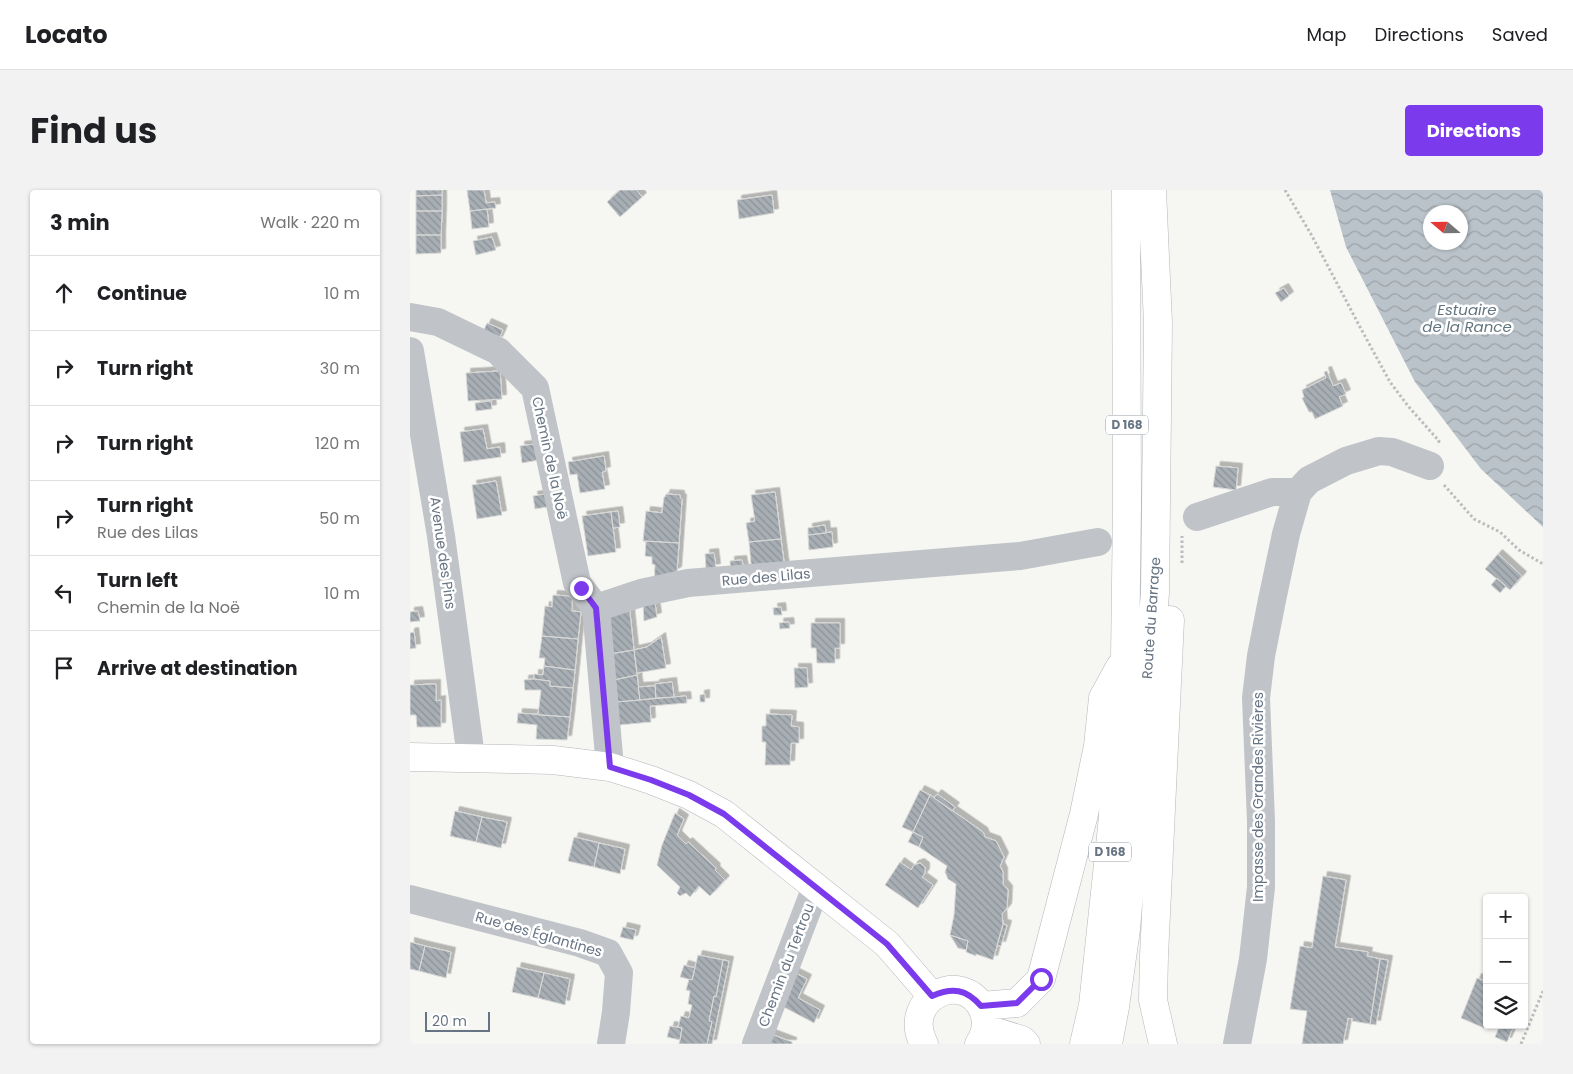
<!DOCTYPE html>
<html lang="en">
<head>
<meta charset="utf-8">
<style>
	:root { --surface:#fff; --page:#f2f2f2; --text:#202124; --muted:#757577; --line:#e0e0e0; --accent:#7c3aed }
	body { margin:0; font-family:Poppins,sans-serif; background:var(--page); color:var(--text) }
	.controls { position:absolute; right:15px; bottom:15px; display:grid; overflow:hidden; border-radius:5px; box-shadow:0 1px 4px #0004 }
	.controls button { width:45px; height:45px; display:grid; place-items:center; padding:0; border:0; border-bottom:1px solid var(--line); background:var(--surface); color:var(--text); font:25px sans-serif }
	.compass { position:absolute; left:1013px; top:15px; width:45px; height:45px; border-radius:50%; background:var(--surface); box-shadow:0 1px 4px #0004; rotate:290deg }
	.scale { position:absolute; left:15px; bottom:12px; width:65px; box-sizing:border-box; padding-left:5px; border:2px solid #677483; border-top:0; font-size:14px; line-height:18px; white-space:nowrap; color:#677483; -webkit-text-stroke:4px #fff; paint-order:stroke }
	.stop { position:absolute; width:15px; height:15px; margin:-11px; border:4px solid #7c3aed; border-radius:50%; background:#fff }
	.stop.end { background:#7c3aed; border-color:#fff; box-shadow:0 1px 5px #0008 }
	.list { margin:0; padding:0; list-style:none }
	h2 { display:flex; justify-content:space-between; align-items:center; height:65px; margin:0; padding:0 20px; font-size:21px }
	h2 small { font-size:16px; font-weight:400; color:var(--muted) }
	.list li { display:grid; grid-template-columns:32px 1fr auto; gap:15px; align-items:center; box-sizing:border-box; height:75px; padding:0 20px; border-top:1px solid var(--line) }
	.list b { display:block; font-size:19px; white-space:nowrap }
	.list p { margin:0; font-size:16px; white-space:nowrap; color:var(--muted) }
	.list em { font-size:16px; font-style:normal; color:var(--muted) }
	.icon { flex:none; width:28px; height:28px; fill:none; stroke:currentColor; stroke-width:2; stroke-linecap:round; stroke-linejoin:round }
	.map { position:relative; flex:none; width:1133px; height:854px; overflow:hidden; border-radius:5px }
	header { display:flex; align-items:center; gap:30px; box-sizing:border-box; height:70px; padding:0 25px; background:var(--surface); border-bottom:1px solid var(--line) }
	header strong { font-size:24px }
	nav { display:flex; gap:28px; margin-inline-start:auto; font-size:18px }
	.intro { display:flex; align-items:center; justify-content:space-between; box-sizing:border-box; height:120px; padding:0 30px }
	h1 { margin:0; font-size:35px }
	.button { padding:12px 22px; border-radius:5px; background:var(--accent); color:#fff; font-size:18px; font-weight:700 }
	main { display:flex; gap:30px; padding:0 30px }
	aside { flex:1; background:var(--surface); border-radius:5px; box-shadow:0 1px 4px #0004 }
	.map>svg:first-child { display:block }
</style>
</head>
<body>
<header>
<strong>Locato</strong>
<nav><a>Map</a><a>Directions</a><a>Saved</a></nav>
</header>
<div class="intro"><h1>Find us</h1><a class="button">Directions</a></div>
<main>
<aside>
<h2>3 min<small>Walk · 220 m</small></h2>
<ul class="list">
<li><svg class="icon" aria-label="ahead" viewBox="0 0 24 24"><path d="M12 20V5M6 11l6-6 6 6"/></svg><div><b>Continue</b></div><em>10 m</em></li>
<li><svg class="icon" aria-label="right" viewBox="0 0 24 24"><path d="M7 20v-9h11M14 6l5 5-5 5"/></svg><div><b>Turn right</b></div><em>30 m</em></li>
<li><svg class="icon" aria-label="right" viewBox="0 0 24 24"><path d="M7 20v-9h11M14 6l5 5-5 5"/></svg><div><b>Turn right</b></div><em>120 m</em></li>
<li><svg class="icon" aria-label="right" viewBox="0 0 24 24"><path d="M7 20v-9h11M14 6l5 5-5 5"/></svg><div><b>Turn right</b><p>Rue des Lilas</p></div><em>50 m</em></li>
<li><svg class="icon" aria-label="left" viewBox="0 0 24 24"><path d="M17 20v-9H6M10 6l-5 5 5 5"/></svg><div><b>Turn left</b><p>Chemin de la Noë</p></div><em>10 m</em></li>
<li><svg class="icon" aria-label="arrive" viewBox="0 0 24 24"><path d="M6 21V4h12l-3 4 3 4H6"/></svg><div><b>Arrive at destination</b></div></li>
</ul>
</aside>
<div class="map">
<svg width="1133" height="854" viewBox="0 0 1133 854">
	<defs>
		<pattern id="water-waves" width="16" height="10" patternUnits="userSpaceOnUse" patternTransform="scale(1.25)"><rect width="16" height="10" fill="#bac3c9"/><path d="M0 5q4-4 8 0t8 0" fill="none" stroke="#9ba3a9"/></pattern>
		<pattern id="building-back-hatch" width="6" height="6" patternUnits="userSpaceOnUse" patternTransform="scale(1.25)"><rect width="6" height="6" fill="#a7aeb4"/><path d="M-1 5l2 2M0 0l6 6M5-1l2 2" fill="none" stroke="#8c9298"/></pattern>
		<filter id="shadow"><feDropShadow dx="4.5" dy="-4.5" stdDeviation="0" flood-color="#0004"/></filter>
	</defs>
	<rect width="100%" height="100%" fill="#f6f6f3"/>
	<path fill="url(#water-waves)" fill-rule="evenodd" d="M920 0H1133V337L1071 279 1005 192 936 57ZM1021 22H1050V52H1021Z"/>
	<path fill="url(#building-back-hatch)" stroke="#d8d8d6" filter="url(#shadow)" d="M6 0H32V5L6 6Z
		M57 0H74L76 13 85 12 86 18 60 21Z
		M210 0H226L232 7 210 27 197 12Z
		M32 5V21H6V6Z
		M362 5 364 23 329 29 327 10Z
		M77 19 79 37 62 39 60 21Z
		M6 21H32L31 45H6Z
		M6 45H31V63L6 64Z
		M82 47 86 60 66 65 63 51Z
		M874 98 879 106 871 112 865 103Z
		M77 133 93 140 88 151 72 144Z
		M90 181 92 209 58 211 56 183Z
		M917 181 923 196 931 193 936 204 929 207 933 216 905 229 902 222H899L892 208 894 207 892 200 916 188 914 182Z
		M81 211 82 219 66 221 65 213Z
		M73 239 77 259 90 257 91 267 54 272 50 242Z
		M133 253 135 269 112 273 110 256Z
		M194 266 196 281 192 282 195 299 170 303 167 284 160 285 158 272Z
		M806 276 828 278 826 300 803 297Z
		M86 291 92 325 67 329 62 295Z
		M365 302 371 349 339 352 336 333 345 331 341 305Z
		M142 303 143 316 125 319 123 306Z
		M256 304 270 305V308L272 309 269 353 233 351 236 321 252 323 254 307H255Z
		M208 321 210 337 203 338 201 322Z
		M201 322 206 362 178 366 172 326Z
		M415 335 416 343 398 345V338Z
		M422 342 423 357 399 360 398 345Z
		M371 349 375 380 342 384 339 352Z
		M236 351 269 353 267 381 244 394 245 375 242 374V367L235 366Z
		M304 363 306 378 296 379 295 364Z
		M1088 364 1112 386 1100 400 1075 379Z
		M332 370 334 380 321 382 320 371Z
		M1087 388 1096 396 1090 403 1081 395Z
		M143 405 158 406 162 409V421L171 422 168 449 132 446 135 416 142 417Z
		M244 407 247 427 234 431 233 414Z
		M219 414 224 460 200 464 199 426Z
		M371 417 372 425H364L363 418Z
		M8 421 10 431 0 432V422Z
		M379 432 380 438 370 439 369 433Z
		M401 433H430V458H425V473H407L406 458H401Z
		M4 442 6 458 0 459V443Z
		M132 446 168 449 165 480 134 476 135 468H129Z
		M251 447 256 478 227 483 224 460 237 457Z
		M224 460 227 485 204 490 200 464Z
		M134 476 165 480 163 498 140 496V491L124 489V484L133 485Z
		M384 478H397L398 497 385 498Z
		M227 485 230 510 206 512 204 490Z
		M124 489 140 491V496L163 498 160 527 128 525 131 500H115L114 490Z
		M262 492 264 507 246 508 245 494Z
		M26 494V511L31 510V537H7L6 525H0V495Z
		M245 496 246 508 230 510 228 497Z
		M295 504V512H290V505Z
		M276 506 277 513 240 516 241 532 209 535 206 512Z
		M108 523 160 527 157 550 126 549 127 535 107 533Z
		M356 524 382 525 381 536 389 537V553H381L380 575H355L356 552H352V536H356Z
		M510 600 520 605 503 642 492 637Z
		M527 604 545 617 542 621 524 608Z
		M520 605 573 642 575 647 586 651 594 667 590 676 593 682V694L598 700 597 718 592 724 593 735 583 770 566 764V766L556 762 558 751 540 745 544 725 546 694 538 689 535 682 537 676 509 657 513 647 503 642Z
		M45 621 72 627 66 652 40 646Z
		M265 623 274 629 267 645 276 654 278 652 306 678 305 680 315 690 300 706 289 696 280 707 276 703 270 706 267 703 270 697 247 675 252 655Z
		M72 627 97 632 91 658 66 652Z
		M503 642 513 647 509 657 498 652Z
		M164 647 189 653 184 677 158 671Z
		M189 653 215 659 210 684 184 677Z
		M490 672 501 680 504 675 510 673 515 677V683L512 687 523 695 508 718 475 695Z
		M913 686 936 690 925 757 958 762 957 766 970 769 960 834 942 831 943 829 938 828 933 854H892L897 821 880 819 890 756 902 758Z
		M593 734 597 735 591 756 587 755Z
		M213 737 226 740 223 750 210 747Z
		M540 745 558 751 556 760 548 758Z
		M0 752 15 756 9 781 0 779Z
		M15 756 41 762 36 788 9 781Z
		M288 765 313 770 306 807 304 806 299 831 302 832 297 854H269L272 838 268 837 271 826 279 828 282 815 278 814 280 801 276 800 279 789 282 790Z
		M970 769 978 770 966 835 960 834Z
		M313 770 319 771 302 854H297L302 832 299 831 304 806 306 807Z
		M274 775 285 778 282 790 270 787Z
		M107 777 134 783 128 808 102 802Z
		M383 782 397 789 388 808 410 820 404 833 370 815Z
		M134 783 160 789 155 815 128 808Z
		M1067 788 1077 792V831L1074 838 1051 828Z
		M1090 835H1104L1097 852 1085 847Z
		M260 836 272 838 270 850 257 847Z
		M358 843 382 852V854H354Z"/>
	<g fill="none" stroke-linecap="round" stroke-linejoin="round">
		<defs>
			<path id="major" d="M0 567 143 570 200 577 241 590 279 605 314 624 477 754 522 806
				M571 816 607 813 631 789 674 624 688 556 693 508 710 477
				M576 839 612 850 616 854
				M514 854C490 808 554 778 573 820 578 832 576 844 569 854
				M674 854 683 815 702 637 715 469 717 316 716 0
				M698 854 705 817 716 739 745 403 748 133 742 0
				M753 854 743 810 744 766 760 430"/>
		</defs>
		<use href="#major" stroke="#b3b7bb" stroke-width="29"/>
		<path stroke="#babcbf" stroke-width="3" stroke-dasharray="2.5 2.5" stroke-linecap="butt" d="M875 0 902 46 950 137 980 192 998 216 1029 251 1027 255
			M1034 295 1064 329 1090 342 1109 360 1133 374
			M772 373V346
			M1111 854 1133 801"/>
		<path stroke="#c0c3c7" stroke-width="28" d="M0 127 28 132 88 161 125 198 167 393 186 418
			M0 161 31 346 61 567
			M787 327 862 302H888
			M186 418 231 403 278 393 610 366 688 352
			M186 418 200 577
			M0 709 170 753 198 763 209 783 206 822 201 854
			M346 854 406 697
			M827 854 843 769 851 697V631L846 508 851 466 862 410 876 344 888 302 899 290 936 271 969 261 982 262 1020 276"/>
		<use href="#major" stroke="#fff" stroke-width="28"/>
	</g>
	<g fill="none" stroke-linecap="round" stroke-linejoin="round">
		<path stroke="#7c3aed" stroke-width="6" d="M171 398 186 418 200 577 241 590 279 605 314 624 477 754 522 806C543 797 556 799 571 816L607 813 631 789"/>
	</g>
	<g text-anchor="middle" stroke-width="5" stroke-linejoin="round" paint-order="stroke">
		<g fill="#fff" stroke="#959ea8" stroke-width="1">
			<rect x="696" y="225.5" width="42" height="19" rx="4"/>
			<rect x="679" y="652.5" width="42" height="19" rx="4"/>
		</g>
		<g font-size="12" font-weight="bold" fill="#677483">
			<text x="717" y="239">D 168</text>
			<text x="700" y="666">D 168</text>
		</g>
		<g font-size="14" fill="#677483" stroke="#fff">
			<text transform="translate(140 268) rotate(78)" y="5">Chemin de la Noë</text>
			<text transform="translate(33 363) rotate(82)" y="5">Avenue des Pins</text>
			<text transform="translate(356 387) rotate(-5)" y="5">Rue des Lilas</text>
			<text transform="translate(741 428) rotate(-86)" y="5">Route du Barrage</text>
			<text transform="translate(848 607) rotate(-90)" y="5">Impasse des Grandes Rivières</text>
			<text transform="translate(129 744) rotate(16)" y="5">Rue des Églantines</text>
			<text transform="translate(376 775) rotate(-69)" y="5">Chemin du Tertrou</text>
		</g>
		<g font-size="15" font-style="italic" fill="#63757f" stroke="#fff">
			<text x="1057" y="125">Estuaire<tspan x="1057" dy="17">de la Rance</tspan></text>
		</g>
	</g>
</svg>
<div class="controls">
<button>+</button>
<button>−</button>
<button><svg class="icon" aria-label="layers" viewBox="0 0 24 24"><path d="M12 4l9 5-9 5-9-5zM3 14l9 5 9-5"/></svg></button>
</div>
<svg class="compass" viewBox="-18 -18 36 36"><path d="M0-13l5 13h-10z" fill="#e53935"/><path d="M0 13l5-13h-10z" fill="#757577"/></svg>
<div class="scale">20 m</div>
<div class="stop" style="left:631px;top:789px"></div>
<div class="stop end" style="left:171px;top:398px"></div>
</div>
</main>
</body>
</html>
